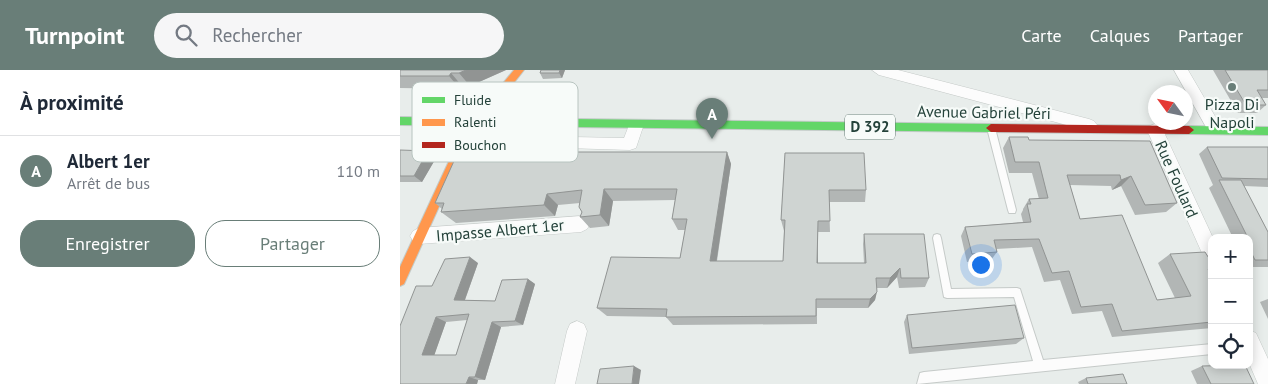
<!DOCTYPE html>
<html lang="fr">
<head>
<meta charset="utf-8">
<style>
	:root { --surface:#fff; --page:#f6f6f7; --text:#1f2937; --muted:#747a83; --line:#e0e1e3; --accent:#697e78 }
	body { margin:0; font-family:"PT Sans",sans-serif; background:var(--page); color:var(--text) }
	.controls { position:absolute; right:15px; bottom:15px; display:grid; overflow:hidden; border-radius:10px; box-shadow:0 2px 12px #0003 }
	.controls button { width:45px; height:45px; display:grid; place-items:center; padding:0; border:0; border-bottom:1px solid var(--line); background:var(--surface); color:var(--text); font:25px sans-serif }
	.compass { position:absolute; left:748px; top:15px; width:45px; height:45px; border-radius:50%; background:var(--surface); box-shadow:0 2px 12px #0003; rotate:303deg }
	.you { position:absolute; left:580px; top:194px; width:18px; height:18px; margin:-12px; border:4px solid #fff; border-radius:50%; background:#1a73e8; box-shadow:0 0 0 8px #1a73e833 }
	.badge { display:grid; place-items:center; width:32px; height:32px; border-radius:50%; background:var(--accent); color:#fff; font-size:16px; font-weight:700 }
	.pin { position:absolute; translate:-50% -41px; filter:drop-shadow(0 1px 2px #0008) }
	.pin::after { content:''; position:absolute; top:26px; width:18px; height:15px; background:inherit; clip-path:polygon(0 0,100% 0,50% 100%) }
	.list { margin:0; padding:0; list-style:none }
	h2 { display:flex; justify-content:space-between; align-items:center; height:65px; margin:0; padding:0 20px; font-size:21px }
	h2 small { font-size:16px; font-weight:400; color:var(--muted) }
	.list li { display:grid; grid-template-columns:32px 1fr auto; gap:15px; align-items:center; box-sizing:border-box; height:70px; padding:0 20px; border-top:1px solid var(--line) }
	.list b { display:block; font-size:19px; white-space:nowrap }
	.list p { margin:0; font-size:16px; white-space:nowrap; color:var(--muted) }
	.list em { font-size:16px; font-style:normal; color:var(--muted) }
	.actions { display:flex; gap:10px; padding:15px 20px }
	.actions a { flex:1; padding:11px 0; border:1px solid var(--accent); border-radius:20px; text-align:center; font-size:18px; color:var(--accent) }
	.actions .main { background:var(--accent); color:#fff }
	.icon { flex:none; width:28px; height:28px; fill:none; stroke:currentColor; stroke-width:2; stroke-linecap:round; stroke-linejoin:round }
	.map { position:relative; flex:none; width:868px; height:314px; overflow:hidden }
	header { display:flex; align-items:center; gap:30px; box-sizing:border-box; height:70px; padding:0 25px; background:var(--accent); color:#fff }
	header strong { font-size:24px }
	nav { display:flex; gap:28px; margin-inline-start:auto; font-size:18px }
	.search { width:350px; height:45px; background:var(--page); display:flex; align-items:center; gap:12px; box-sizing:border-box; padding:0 18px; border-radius:28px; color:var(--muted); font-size:19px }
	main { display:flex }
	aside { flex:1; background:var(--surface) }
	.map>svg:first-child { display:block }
</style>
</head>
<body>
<header>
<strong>Turnpoint</strong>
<div class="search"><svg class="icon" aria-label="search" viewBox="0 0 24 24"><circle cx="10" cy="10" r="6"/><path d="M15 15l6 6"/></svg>Rechercher</div>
<nav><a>Carte</a><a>Calques</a><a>Partager</a></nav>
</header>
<main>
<aside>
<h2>À proximité<small></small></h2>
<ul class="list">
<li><span class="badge">A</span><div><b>Albert 1er</b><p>Arrêt de bus</p></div><em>110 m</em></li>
</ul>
<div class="actions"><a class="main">Enregistrer</a><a>Partager</a></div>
</aside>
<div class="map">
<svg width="868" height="314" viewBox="0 0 868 314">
	<rect width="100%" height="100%" fill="#e8edeb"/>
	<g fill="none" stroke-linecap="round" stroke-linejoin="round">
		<defs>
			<path id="lane" d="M591 55 595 58 616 140 615 143H609L608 140 587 58Z
				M537 164 540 165 541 168 551 219 617 218 620 219 643 290 812 274V284L517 314 520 303 524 302 633 291 614 227 547 228 544 227 533 168 534 165Z"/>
			<path id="street" d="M472 0H498L689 49 694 51 697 55 694 59 689 61 479 5Z
				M774 0H788L823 60 820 64H810Z
				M118 47 123 49 126 53 120 66 224 68 231 50H241L244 54 236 78 230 80 103 76 101 72 113 49Z
				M755 54 760 56 763 60 813 168 812 194 806 192 747 60 750 56Z
				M181 146 187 149 190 154 187 159 181 162 19 174 13 171 10 166 13 161 19 158Z
				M177 251 184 254 187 261 175 314H155L167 261 170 254Z
				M849 260 856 263 868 289V314H858L849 293Z"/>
			<path id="fast" d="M0 47 591 54 596 58 591 62 0 55Z
				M789 56 868 57V65L789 64 784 60Z"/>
			<path id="slow" d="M114 0H124L70 68 4 214 0 216V197L62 63Z"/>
			<path id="jam" d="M591 54 789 56 794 60 789 64 591 62 586 58Z"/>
		</defs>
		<use href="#lane" stroke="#c5cac8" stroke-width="2"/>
		<use href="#street" stroke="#c5cac8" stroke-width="1"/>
		<use href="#fast" stroke="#c3cbc8" stroke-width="2"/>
		<use href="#slow" stroke="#c3cbc8" stroke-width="2"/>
		<use href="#jam" stroke="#c3cbc8" stroke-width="2"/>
		<use href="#lane" fill="#fcfcfc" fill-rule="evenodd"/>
		<use href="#street" fill="#fcfcfc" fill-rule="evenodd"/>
		<use href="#fast" fill="#63d668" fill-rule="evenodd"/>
		<use href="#slow" fill="#ff974d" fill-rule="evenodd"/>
		<use href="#jam" fill="#b3261e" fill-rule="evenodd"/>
	</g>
	<path fill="#b2b6b5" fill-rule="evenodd" d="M0 0H106L70 16H62L60 19 0 18Z
		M141 0H165L162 8 143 9 140 3Z
		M813 0H868V28H862L866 35 857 43H838Z
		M609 67 629 70 750 71 777 133 766 142 735 145 721 116 712 120 711 116 670 115 680 149 757 230 775 228 758 193 770 184 812 193V200L810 201 812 205V258L712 267 702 241 672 244 660 210 644 212 632 177 596 179 597 182 591 190 567 192 561 166 565 157 623 152 621 144 623 140V139L629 129H639L632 103H609L603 78Z
		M807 77H868V117L844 116 868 162V197H849V168H833L809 118 813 115 799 84Z
		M0 80 36 88 22 112H0Z
		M327 82 331 94 317 191H383L384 161 381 150 385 83 466 120 465 132H429L430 162H418V193H464L463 174 464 164 529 208 525 217 499 218 497 207 487 218H477L475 230 468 238H417V254L273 255 266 247 207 246 197 238 280 188 285 160H278L272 149 275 130 213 131 209 156 190 158 180 147 182 142 180 133 158 135 155 146 56 153 41 142 42 139 35 133Z
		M78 193 65 230 95 231 128 209 135 214 123 255 101 257 85 310H78L77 314H0L32 216ZM67 250 56 285H34L46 252Z
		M868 229V249L860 232Z
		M507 245 624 268 616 274 509 284 504 252Z
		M802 296 854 314H797L791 301Z
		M686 308 727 314H679L678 312Z"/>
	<path fill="#919493" d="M66 0H106L70 16 59 3Z
		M160 0H165L162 8 159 3Z
		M51 3 62 16 60 19 49 6Z
		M28 81 36 88 22 112 14 106Z
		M327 82 331 94 315 201 310 191Z
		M731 106 721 116 712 120 721 110Z
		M204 119 213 131 209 156 200 145Z
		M147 124 158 135 155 146 144 135Z
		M418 151V203L417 193Z
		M70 187 78 193 63 235 54 230Z
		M500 198 497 207 487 218 490 208Z
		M128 209 135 214 123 255 115 251Z
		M477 222 475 230 468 238 470 229Z
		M36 247 46 252 33 289 22 285Z
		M92 252 101 257 85 310 75 307Z
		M234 296 241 300 239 314H232Z
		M69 307 78 310 77 314H66Z"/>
	<path fill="#cfd4d2" stroke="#919493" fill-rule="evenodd" d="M0 0H66L59 3H51L49 6H0Z
		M141 0H160L159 3H140Z
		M825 0H868V20H857L866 35H846Z
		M609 67H628L629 70 750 71 777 133 745 135 731 106 721 110 720 105H667L680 149 722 145 757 230 791 226 770 184 805 182 812 193V199H808L812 205V252L722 261 712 234 681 237 669 201 652 203 639 169 594 170 597 182 572 184 565 157 631 152 627 134H631L629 129 648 128 639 92H615Z
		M807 77H868V109L822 108Z
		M0 80 28 81 14 106H0Z
		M70 82H327L310 191H383L385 150H381L385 83H464L466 120H429L430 151H418L417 193H466L464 164H524L529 208H501L500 198 490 208H476L477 222 470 229H416V246L266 247 267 239 197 238 211 187 280 188 287 149H272L277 119H204L200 145 180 147 182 142 179 137 182 120 147 124 144 135 41 142 44 133H35L54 91Z
		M819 110H841L868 162V190H855L849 178V168H845L844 166H847Z
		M70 187 54 230 95 231 102 210 128 209 115 251 92 252 75 307H69L66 314H0V256L16 216H32L45 189ZM69 244 56 285H22L36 247Z
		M615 235 624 268 512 278 507 245Z
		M845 295 854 314H811L802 296Z
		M234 296 232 314H197L200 299Z
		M723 304 727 314H688L686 308Z"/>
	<circle fill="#697e78" stroke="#f7fbf9" stroke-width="2" cx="832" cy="17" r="5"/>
	<g text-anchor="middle" stroke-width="4.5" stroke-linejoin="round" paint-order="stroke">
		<rect fill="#f7fbf9" stroke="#637a73" stroke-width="1" x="445" y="44.5" width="50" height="25" rx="4"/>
		<g font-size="15" font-weight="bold" fill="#24423a">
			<text x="470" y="62">D 392</text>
		</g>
		<g font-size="16" fill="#24423a" stroke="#f7fbf9">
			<text x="832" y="40">Pizza Di<tspan x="832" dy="18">Napoli</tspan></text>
		</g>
		<g font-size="16" fill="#24423a" stroke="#f7fbf9">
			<text transform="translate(584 42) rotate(1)" y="6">Avenue Gabriel Péri</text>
			<text transform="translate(777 109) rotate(66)" y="6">Rue Foulard</text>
			<text transform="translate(100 160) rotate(-5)" y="6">Impasse Albert 1er</text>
		</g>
	</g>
	<rect x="12" y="12" width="166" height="80" rx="8" fill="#f7fbf9" stroke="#b8c4c0" stroke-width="1"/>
	<rect x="22" y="27" width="23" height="6" fill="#63d668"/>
	<rect x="22" y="49" width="23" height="7" fill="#ff974d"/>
	<rect x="22" y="72" width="23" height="6" fill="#b3261e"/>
	<g font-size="14" fill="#24423a">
		<text x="54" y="35">Fluide</text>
		<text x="54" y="57">Ralenti</text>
		<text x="54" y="80">Bouchon</text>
	</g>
</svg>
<div class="controls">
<button>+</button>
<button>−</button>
<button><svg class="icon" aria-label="locate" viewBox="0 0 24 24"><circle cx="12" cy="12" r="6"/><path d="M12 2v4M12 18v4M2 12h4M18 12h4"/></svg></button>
</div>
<svg class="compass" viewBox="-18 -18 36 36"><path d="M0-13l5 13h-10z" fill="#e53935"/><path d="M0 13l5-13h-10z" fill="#747a83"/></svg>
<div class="you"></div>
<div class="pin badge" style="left:312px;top:69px">A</div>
</div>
</main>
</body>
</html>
